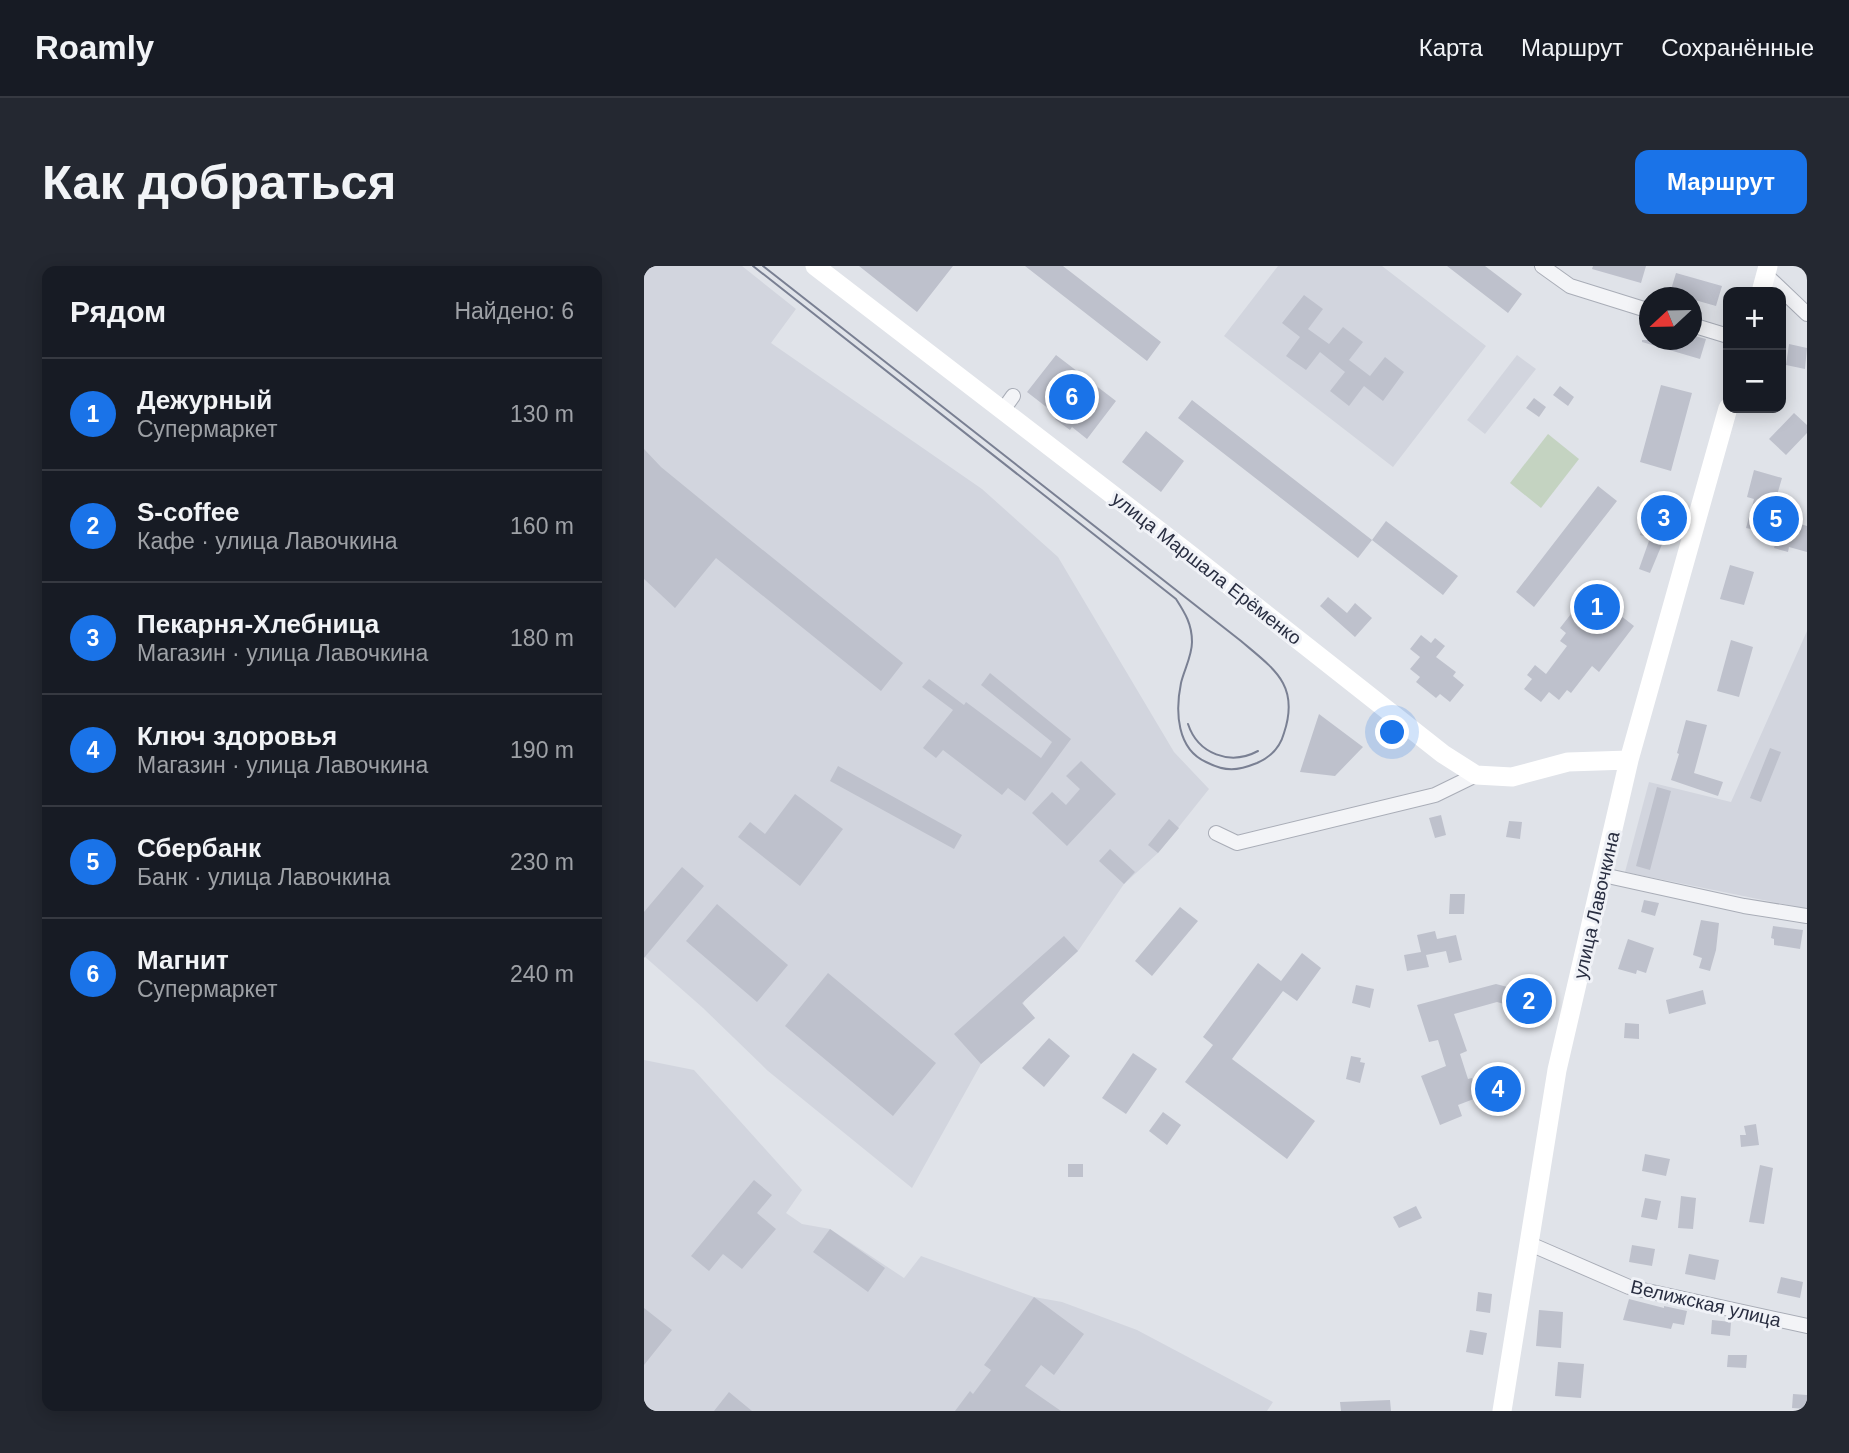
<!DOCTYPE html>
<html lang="ru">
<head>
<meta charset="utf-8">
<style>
	:root { --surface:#171b24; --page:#242831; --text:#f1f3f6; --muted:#9ea1a6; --line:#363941; --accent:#1a73e8 }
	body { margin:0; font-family:Arial,sans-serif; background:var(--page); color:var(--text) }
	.controls { position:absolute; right:21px; top:21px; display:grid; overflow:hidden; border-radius:14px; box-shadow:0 4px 18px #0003 }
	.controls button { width:63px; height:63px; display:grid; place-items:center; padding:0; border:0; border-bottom:2px solid var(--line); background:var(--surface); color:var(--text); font:35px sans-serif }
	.compass { position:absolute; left:995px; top:21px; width:63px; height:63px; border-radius:50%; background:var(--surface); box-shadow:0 4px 18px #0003; rotate:248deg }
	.you { position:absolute; left:749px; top:467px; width:24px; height:24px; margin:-18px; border:5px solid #fff; border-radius:50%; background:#1a73e8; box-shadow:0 0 0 10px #1a73e833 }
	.badge { display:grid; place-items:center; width:46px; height:46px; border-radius:50%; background:var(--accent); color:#fff; font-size:23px; font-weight:700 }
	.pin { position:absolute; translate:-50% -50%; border:4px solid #fff; box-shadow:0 2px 7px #0006 }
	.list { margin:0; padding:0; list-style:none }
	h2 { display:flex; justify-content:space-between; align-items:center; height:91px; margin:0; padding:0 28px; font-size:30px }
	h2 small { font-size:23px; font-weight:400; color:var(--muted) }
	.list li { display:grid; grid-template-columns:46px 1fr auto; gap:21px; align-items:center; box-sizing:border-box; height:112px; padding:0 28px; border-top:2px solid var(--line) }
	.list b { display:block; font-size:26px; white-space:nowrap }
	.list p { margin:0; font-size:23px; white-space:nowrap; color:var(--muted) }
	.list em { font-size:23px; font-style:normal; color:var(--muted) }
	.map { position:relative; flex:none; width:1163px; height:1145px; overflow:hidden; border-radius:14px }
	header { display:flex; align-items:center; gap:42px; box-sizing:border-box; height:98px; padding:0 35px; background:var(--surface); border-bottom:2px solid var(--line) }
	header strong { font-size:33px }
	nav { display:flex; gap:38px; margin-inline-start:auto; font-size:24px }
	.intro { display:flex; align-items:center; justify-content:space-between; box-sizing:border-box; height:168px; padding:0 42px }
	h1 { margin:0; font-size:49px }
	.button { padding:18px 32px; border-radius:14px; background:var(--accent); color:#fff; font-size:24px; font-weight:700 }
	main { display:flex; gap:42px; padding:0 42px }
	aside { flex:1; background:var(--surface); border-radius:14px; box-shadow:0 4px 18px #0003 }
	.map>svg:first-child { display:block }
</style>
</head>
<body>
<header>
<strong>Roamly</strong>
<nav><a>Карта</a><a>Маршрут</a><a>Сохранённые</a></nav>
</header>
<div class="intro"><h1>Как добраться</h1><a class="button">Маршрут</a></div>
<main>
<aside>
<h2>Рядом<small>Найдено: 6</small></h2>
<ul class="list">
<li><span class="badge">1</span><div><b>Дежурный</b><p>Супермаркет</p></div><em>130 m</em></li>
<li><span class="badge">2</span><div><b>S-coffee</b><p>Кафе · улица Лавочкина</p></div><em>160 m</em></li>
<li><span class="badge">3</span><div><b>Пекарня-Хлебница</b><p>Магазин · улица Лавочкина</p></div><em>180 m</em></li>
<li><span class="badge">4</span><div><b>Ключ здоровья</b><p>Магазин · улица Лавочкина</p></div><em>190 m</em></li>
<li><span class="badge">5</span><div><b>Сбербанк</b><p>Банк · улица Лавочкина</p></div><em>230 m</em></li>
<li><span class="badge">6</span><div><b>Магнит</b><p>Супермаркет</p></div><em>240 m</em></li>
</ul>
</aside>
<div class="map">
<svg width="1163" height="1145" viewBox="0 0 1163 1145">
	<rect width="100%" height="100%" fill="#e0e3e9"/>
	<path fill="#d2d5de" d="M0 0H98L152 43 127 77 338 223 414 291 530 486 565 523 514 587 480 618 434 685 381 734 379 738 391 752 337 798 268 922 124 805 59 742 0 690Z
		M634 0H738L842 80 749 201 580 70Z
		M873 89 892 103 841 168 823 154Z
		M1163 365V643L981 606 1005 516 1087 536Z
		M0 794 50 804 158 924 142 947 158 958 186 963 260 1012 277 990 390 1031 418 1036 493 1064 629 1136 623 1145H0Z"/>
	<path fill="#c4d3c1" d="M904 168 935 193 897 242 866 217Z"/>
	<path fill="#bec1cc" d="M215 0H309L273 46Z
		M381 0H419L517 76 503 95Z
		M803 0H841L878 28 864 47Z
		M949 0H1002L997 17 948 3Z
		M1032 7 1078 20 1072 40 1026 27Z
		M660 29 679 43 664 63 685 78 699 61 719 76 705 94 726 110 741 91 760 106 739 135 720 120 705 140 686 125 701 106 676 86 662 104 642 90 656 71 638 57Z
		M1047 69 1062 73 1056 93 998 76V74H1047Z
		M1145 78 1163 82 1161 103 1142 99Z
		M412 89 472 135 443 173 428 161 426 164 411 153 414 150 383 126Z
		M1017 119 1048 127 1027 205 996 196Z
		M916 120 930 131 924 140 909 129Z
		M890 132 902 141 895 151 882 142Z
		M548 134 728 274 714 292 534 152Z
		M1150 147 1163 159V167L1142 189 1125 173Z
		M502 165 540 195 517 226 478 196Z
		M0 183 17 201 94 264 259 397 237 425 72 292 31 342 0 313Z
		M1110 204 1138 212 1131 236 1144 240 1140 253 1163 260V286L1145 281 1144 286 1130 282 1134 269 1102 262 1110 233 1103 231Z
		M954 220 973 235 890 341 872 326Z
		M1005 236 1029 243 1019 276 1006 307 995 303 1006 272 996 269Z
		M742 255 814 310 799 329 728 274Z
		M1086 299 1110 306 1100 339 1076 333Z
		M945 325 990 360 955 406 948 400 927 427 923 424 915 434 905 426 897 436 880 423 888 413 883 409 891 399 902 408 923 380 916 375 922 367 916 362Z
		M684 331 703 347 711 337 728 352 711 371 676 340Z
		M777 369 787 377 791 372 801 380 792 391 812 406 809 410 820 419 806 436 796 428 792 432 772 416 776 411 766 403 776 391 766 383Z
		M1087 374 1109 381 1095 431 1073 425Z
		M346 407 427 473 381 535 364 522 358 529 299 484 292 492 279 482 309 444 278 421 285 413 320 439 322 436 397 492 408 476 337 419Z
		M675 448 719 481 691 510 656 506Z
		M1042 454 1063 459 1050 507 1079 516 1074 530 1027 514 1035 488 1033 487Z
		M1126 482 1137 486 1117 536 1106 532Z
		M437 495 472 528 423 580 388 547 408 526 422 539 436 523 422 510Z
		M194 500 318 569 310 583 186 515Z
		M1013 521 1027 525 1006 604 992 600Z
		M151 528 199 563 156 620 94 571 106 556 121 568Z
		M797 549 802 569 791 572 785 552Z
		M525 553 535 562 514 587 504 579Z
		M865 555 878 556 876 573 862 571Z
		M466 583 491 606 480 618 455 595Z
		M38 601 60 620 0 692V646Z
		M806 628H821L820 648H805Z
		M1000 634 1015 637 1011 650 997 646Z
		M73 638 144 699 113 736 42 675Z
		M536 641 554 655 508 710 491 695Z
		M1057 654 1075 657 1072 684 1066 705 1055 702 1058 692 1049 689Z
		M1129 660 1159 664 1156 683 1130 679V673L1127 672Z
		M791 665 793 673 812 669 818 694 805 697 802 685 782 689 785 701 763 705 760 689 777 686 773 669Z
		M420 670 434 685 378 737 391 752 337 798 310 768Z
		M984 673 1010 682 1002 707 993 704 992 708 974 703Z
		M658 687 677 702 653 735 639 725 588 793 671 855 643 893 541 816 569 779 559 771 614 697 637 715Z
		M184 707 292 797 249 850 141 760Z
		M852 718 894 729 889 746 853 736 810 748 823 785 816 788 824 813 828 812 835 831 814 839 818 850 796 859 777 810 802 800 794 774 785 776 773 739Z
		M712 719 730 723 726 742 708 737Z
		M1059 724 1062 738 1025 748 1022 734Z
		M981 757 995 758V773L980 772Z
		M405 772 426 790 400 821 378 802Z
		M489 787 513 803 482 848 458 832Z
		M707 790 717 792 716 796 721 797 716 817 702 813Z
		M519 846 537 859 523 879 505 865Z
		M1112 858 1115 879 1097 881 1096 869H1102L1100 860Z
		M1001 888 1026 893 1022 910 998 905Z
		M424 898H439V911H424Z
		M1116 899 1129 902 1120 958 1105 956Z
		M110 914 128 929 113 947 132 963 98 1003 79 988 65 1005 47 990Z
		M1037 930 1052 932 1049 963 1034 962Z
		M1001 932 1017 935 1013 954 997 951Z
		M772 940 778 952 755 962 749 951Z
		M186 963 241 1002 224 1026 169 986Z
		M988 979 1011 983 1008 1000 985 996Z
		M1045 988 1075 994 1071 1014 1041 1008Z
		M1137 1011 1159 1016 1156 1032 1133 1027Z
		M834 1026 848 1028 846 1047 832 1045Z
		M390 1031 440 1068 410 1109 397 1099 381 1120 417 1145H311L326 1125 329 1128 347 1104 340 1099Z
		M985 1033 1020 1042V1040L1043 1045 1040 1059 1029 1057 1027 1063 979 1054Z
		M0 1042 28 1064 0 1099Z
		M895 1044 919 1046 917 1082 892 1080Z
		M1068 1054 1087 1056 1086 1070 1067 1068Z
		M826 1064 843 1067 839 1089 822 1086Z
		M1084 1089H1103L1102 1102 1083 1101Z
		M914 1096 940 1098 937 1132 911 1130Z
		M85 1126 108 1145H70Z
		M1149 1128 1163 1129V1143L1148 1142Z
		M746 1134 747 1145H697L696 1136Z"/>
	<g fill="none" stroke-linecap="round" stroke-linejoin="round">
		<defs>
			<path id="minor" d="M898 0 926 20 1006 45
				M1122 9 1163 48
				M1048 59 1084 70
				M359 144 369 130
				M572 567 593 577 791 529 832 509
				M959 609 1100 640 1163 650
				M886 978 985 1021 1163 1060"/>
		</defs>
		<use href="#minor" stroke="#a9adb7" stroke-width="16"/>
		<use href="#minor" stroke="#f3f4f7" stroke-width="14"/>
		<path stroke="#fff" stroke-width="19" d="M171 0 539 283 799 488 832 509 868 511 924 496 985 494
			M1117 26 1124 0
			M858 1145 913 804 985 494 1084 142"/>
		<path stroke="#7a8093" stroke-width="2" d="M109 0 532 333C541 347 548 358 548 376 548 390 540 404 537 417 531 446 533 483 562 496 582 506 593 505 613 497 627 491 636 482 640 467 656 419 630 403 597 375L119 0
			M544 458C554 488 586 500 614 485"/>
	</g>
	<g text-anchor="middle" stroke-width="6" stroke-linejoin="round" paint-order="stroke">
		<g font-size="19" fill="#292e41" stroke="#f0f2f7">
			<text transform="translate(563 302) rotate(38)" y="7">улица Маршала Ерёменко</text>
			<text transform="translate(952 639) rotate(-77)" y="7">улица Лавочкина</text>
			<text transform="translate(1062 1037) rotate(13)" y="7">Велижская улица</text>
		</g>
	</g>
</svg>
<div class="controls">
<button>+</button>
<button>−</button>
</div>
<svg class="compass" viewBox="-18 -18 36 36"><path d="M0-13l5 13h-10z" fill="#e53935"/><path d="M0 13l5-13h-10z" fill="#9ea1a6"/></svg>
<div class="you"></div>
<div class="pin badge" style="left:953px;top:341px">1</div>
<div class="pin badge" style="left:885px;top:735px">2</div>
<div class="pin badge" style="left:1020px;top:252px">3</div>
<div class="pin badge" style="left:854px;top:823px">4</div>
<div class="pin badge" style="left:1132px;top:253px">5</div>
<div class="pin badge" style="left:428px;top:131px">6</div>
</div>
</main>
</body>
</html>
